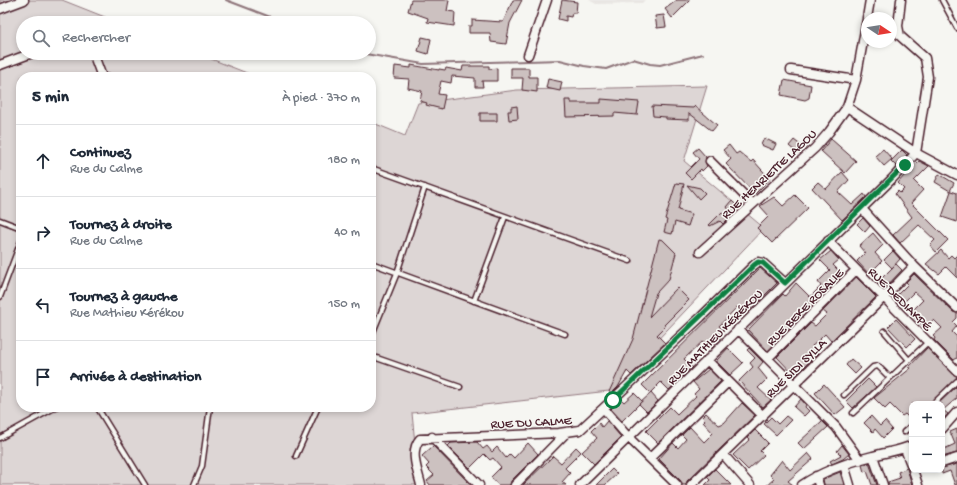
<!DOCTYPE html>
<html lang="fr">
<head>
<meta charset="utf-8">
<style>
	:root { --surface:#fff; --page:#f2f2f3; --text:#1f2937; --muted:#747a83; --line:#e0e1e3 }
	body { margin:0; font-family:"Gochi Hand",sans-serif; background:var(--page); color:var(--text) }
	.controls { position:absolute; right:12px; bottom:12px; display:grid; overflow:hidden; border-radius:8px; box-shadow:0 2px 6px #0003 }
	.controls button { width:36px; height:36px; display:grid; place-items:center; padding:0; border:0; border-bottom:1px solid var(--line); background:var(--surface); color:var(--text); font:20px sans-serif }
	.compass { position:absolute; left:861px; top:12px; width:36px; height:36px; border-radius:50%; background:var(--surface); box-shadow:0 2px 6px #0003; rotate:102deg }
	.stop { position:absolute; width:12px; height:12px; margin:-9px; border:3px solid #0b8043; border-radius:50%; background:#fff }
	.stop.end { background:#0b8043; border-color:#fff; box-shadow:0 1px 4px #0008 }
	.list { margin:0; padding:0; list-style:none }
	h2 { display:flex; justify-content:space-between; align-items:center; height:52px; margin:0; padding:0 16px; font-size:17px }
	h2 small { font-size:13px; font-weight:400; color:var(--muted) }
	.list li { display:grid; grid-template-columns:26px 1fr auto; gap:12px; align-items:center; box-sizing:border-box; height:72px; padding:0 16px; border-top:1px solid var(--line) }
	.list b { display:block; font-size:15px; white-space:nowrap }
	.list p { margin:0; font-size:13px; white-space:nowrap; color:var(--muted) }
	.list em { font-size:13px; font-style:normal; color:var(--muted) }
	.icon { flex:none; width:22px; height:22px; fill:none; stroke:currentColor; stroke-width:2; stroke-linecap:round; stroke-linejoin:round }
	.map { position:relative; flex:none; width:957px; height:485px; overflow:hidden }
	.search { position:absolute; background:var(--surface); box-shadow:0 2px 6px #0003; left:16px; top:16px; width:360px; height:44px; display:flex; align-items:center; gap:10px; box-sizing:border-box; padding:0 14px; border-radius:22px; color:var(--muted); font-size:15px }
	.panel { position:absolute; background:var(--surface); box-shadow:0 2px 6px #0003; left:16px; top:72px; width:360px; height:340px; border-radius:16px }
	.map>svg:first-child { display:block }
</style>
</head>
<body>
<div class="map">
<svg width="957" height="485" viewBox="0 0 957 485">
	<rect width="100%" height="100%" fill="#f6f6f2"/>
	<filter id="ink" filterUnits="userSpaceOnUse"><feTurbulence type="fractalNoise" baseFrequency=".025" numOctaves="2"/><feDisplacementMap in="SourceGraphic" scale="8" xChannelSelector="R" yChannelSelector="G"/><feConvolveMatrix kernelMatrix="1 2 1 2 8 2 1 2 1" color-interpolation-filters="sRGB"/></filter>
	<g filter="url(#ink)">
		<path fill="#e9e6e3" d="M589 0H645L642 3 596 4Z"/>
		<path fill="#ddd6d5" stroke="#947a80" d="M0 0H62L120 23H23V53H196L257 77H21V407H371V122L405 136 418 103 517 90 707 86 684 161 764 228 609 391 412 413 419 485H0Z"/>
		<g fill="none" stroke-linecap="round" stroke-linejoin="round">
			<path stroke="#8e747a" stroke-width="2" d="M226 0 286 23
				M360 53 423 64 560 60 584 66 606 69 633 59 650 64 660 65 703 54"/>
		</g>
		<path fill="#ccc1c0" stroke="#4a1f2b" d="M411 0H449L447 11 455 12 454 26 427 22 428 18 408 11Z
			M513 0H522L510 23 506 44 491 42 490 33H469V26H472V20L503 22Z
			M562 0 577 2 576 13H572L571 17 566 16V21L558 19Z
			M677 0H690L672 18 665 9Z
			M664 15 666 27 657 28 655 16Z
			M422 37 431 39 428 54 418 51Z
			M411 65 439 70V69L445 70 446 68 462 71 463 66H489V69L497 68V81H482L483 87H475V78L452 76 451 83 441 81 438 94 445 95 442 109 426 105 427 103 420 101 422 91 408 88 409 79 394 78 395 66 411 68Z
			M511 68H529V77H537V92L522 90 523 78H511Z
			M548 79 562 82 560 91 546 88Z
			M784 80 811 85 809 98 805 100 781 95Z
			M601 99 639 102 637 115 614 113V116L566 117 565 100H571V103H601Z
			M517 106 518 119 509 120 508 111H511V107Z
			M652 106 693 108 695 106 717 125 712 131 689 113V120L666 119V117L653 116Z
			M480 113H497V121H480Z
			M764 138 776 144 773 150 761 145Z
			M831 139 856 161 845 173 821 151Z
			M794 140 803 147 797 153 789 146Z
			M729 145 736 154 739 152 751 162 753 160 770 179 755 194 726 164 731 159 723 150Z
			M698 148 706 157 705 162 707 166 702 171 701 169 691 179 685 173 699 159 693 152Z
			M883 149 892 159 884 166 875 156Z
			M902 150 907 155 896 166 891 161Z
			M919 161 929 166 914 181 923 190 911 203 948 240 936 252 930 245 935 240 919 225 900 243 893 235 912 217 895 194 898 191 900 193 904 189 898 183 915 163 916 164Z
			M842 172 849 180 838 192 852 205 864 194 866 197 842 220 812 188 818 182 826 189Z
			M939 174 954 183 950 191 935 182Z
			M676 183 684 184 678 210 692 214 688 226 675 222 672 234 664 232 667 220 665 219Z
			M687 185 700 188 705 193 699 199Z
			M951 191 957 193V222L942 217Z
			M795 195 808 208 772 243 757 228 769 216 760 206 774 197 783 206Z
			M732 201 740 209 733 215 727 207Z
			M722 212 728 219 723 224 720 221 710 226 709 225Z
			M863 218 870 226 865 232 857 224Z
			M873 233 883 245 875 253 882 261 869 274 857 261 865 253 859 246Z
			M659 239 663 240 676 253 669 279 656 293 649 317 677 288 689 300 664 325 666 326 657 335 665 343 631 375 627 371 618 387 612 393 609 392 633 339Z
			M941 250 948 258 951 255 954 258 957 255V278L946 267 939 274 926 264Z
			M831 251 839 260 833 265 843 275 768 351 748 330 783 294 785 296 796 283 810 297 821 286 818 282 830 270 820 260Z
			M893 251 900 259 892 268 884 260Z
			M896 264 902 270 884 289 877 283Z
			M760 268 777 283 745 315 737 307 719 326 724 330 720 333 723 336 711 349 703 341 684 359 692 367 669 390 661 382 650 393 642 385Z
			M914 274 953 312 957 313V318L953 322 957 326 952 332 957 337V358L954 360 934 340 935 338 933 336 942 328 934 320 925 328 910 313 923 300 914 292 902 304 895 297 908 284 906 282Z
			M856 277 876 297 831 341 825 334 817 342 812 346 818 353 795 376 777 357 811 323 815 326 827 314 823 311Z
			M896 319 915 339 907 347 888 327Z
			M728 348 743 363 730 375 717 362V360Z
			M749 348 763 362 758 368 767 379 758 388 771 400 763 407 739 381 753 367 750 363 755 358 747 350Z
			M927 348 957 377 930 404H912V421L905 414 902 416 890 404 885 409 874 398 911 368 909 367Z
			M851 359 861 368 855 374 846 365Z
			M709 369 721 381 658 443 646 431 670 407 677 414 680 411 696 396 694 394 699 389 693 382Z
			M868 379 876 387 853 408 846 401Z
			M824 384 845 407 835 415 815 393Z
			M957 386V398L943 410 948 414 942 421V404H938Z
			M634 393 642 401 622 421 611 409 621 399 624 402Z
			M651 393 658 401 647 412 639 404Z
			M801 399 806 405 805 407 809 411 804 416 794 407Z
			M742 403 755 415 687 481 686 485H682L681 481 659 459 673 443 678 448 686 439 682 435 690 427 704 442 713 433 703 422 705 420 702 417 706 413 719 425 724 423Z
			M786 416 791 420 776 435 764 424 771 417 778 424Z
			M871 416 880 426 885 421 892 429 883 438 875 429 873 432 864 423Z
			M607 421 621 437 594 464 582 452 597 438 591 431 599 423 602 427Z
			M822 421 828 427 804 449 798 443Z
			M957 429V453L942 457V450L955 444 950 432Z
			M755 430 768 443 760 451 764 455 748 470 733 455 750 439 748 437Z
			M477 442 483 449 487 446 492 452 497 447 506 458 510 454 514 458 528 443 538 454 511 481 510 485H498L491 477 501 467 493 458 490 460 484 454 470 468 448 446 451 443Z
			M842 445 849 454 843 459 832 464 830 461 841 455 837 451Z
			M433 446 471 485H430L427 481 434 475 426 467 429 464 422 456Z
			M576 447 581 452 565 468 570 473 562 482 566 485H523L553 456 561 463Z
			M808 453 813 459 788 481 793 485H767L774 479 770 475 782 460 790 470Z
			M869 463 877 485H872L867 471 864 472 862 465Z
			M957 464V485H955L950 471 942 474V468Z
			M907 468 912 485H888V482L900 478 898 472Z
			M612 469 617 474 605 485H596Z
			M715 469 731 485H705L710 480 707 477Z
			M840 472 844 485H824L823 479Z"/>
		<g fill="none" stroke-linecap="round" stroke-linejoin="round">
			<defs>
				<path id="service" d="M942 0 957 28
					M102 77H163
					M371 168 630 261
					M0 220 21 228
					M371 263 565 334
					M0 297 21 241
					M474 301 505 217
					M884 331 909 360
					M371 337 397 273 425 187
					M371 356 460 387
					M844 395 873 367 878 366 890 378
					M933 404 957 381
					M97 407 145 485
					M853 413 928 342
					M904 432 912 425
					M0 438 56 407
					M296 456 318 407
					M194 485 202 466 210 407"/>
				<path id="minor" d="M0 9 24 0
					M867 18 870 0
					M867 19 856 80 847 107 916 153 957 175
					M93 53 102 77
					M528 55 547 0
					M0 65 32 53
					M791 70 856 80
					M710 161 753 204
					M862 209 914 266 957 308
					M828 241 957 371
					M700 252 815 148 829 132 847 107
					M738 329 836 427 860 460
					M768 358 856 270
					M707 360 763 416
					M604 409 628 437 677 485
					M942 429 957 412
					M432 437 479 485
					M905 449 912 467
					M723 454 750 485
					M873 456 883 485
					M650 458 728 382
					M942 463 957 458
					M844 465 850 485
					M913 470 918 485
					M816 476 819 485
					M421 485C418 472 409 451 420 439L559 433 580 430 701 317 754 265 758 262 763 263 785 283
					M515 485 567 432
					M580 485 892 179 916 153 928 77 925 58 900 36 898 26 901 0
					M691 485 884 297 914 266
					M802 485C823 471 849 462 873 456 886 452 900 451 912 445"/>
			</defs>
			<use href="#service" stroke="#4a1f2b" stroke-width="7"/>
			<use href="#minor" stroke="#4a1f2b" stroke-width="11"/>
			<use href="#service" stroke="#f6f6f2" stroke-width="4"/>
			<use href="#minor" stroke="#f6f6f2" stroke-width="8"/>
		</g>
	</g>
	<g fill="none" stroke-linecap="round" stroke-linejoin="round" filter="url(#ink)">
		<path stroke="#0b8043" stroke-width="5" d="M613 400 754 265 758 262 763 263 785 283 905 165"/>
	</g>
	<g text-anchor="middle" stroke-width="3" stroke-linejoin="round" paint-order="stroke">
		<g font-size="13" fill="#4a1f2b" stroke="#f6f6f2">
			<text transform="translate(768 173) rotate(-43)" y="5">RUE HENRIETTE LAGOU</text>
			<text transform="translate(901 298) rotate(45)" y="5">RUE DEDIAKPÉ</text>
			<text transform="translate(804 306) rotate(-45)" y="5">RUE BEKE ROSALIE</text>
			<text transform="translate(714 336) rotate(-45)" y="5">RUE MATHIEU KÉRÉKOU</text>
			<text transform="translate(795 367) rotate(-44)" y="5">RUE SIDI SYLLA</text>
			<text transform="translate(531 421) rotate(-3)" y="5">RUE DU CALME</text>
		</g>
	</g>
</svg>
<div class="controls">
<button>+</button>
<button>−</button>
</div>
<svg class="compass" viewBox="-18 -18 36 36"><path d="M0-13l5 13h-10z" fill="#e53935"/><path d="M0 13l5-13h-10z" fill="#747a83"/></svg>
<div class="stop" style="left:613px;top:400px"></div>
<div class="stop end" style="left:905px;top:165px"></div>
<div class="search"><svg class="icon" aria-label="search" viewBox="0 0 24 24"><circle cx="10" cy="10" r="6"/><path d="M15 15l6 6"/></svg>Rechercher</div>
<section class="panel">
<h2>5 min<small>À pied · 370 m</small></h2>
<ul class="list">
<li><svg class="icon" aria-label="ahead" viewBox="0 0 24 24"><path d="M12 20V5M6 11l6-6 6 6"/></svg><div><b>Continuez</b><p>Rue du Calme</p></div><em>180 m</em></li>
<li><svg class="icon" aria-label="right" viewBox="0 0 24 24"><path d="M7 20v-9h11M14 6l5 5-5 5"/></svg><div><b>Tournez à droite</b><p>Rue du Calme</p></div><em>40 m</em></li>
<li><svg class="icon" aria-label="left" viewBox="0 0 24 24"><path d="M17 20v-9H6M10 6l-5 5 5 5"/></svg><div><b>Tournez à gauche</b><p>Rue Mathieu Kérékou</p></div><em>150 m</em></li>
<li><svg class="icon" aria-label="arrive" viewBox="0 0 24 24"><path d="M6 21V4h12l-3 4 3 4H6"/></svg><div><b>Arrivée à destination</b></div></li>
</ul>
</section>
</div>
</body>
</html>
